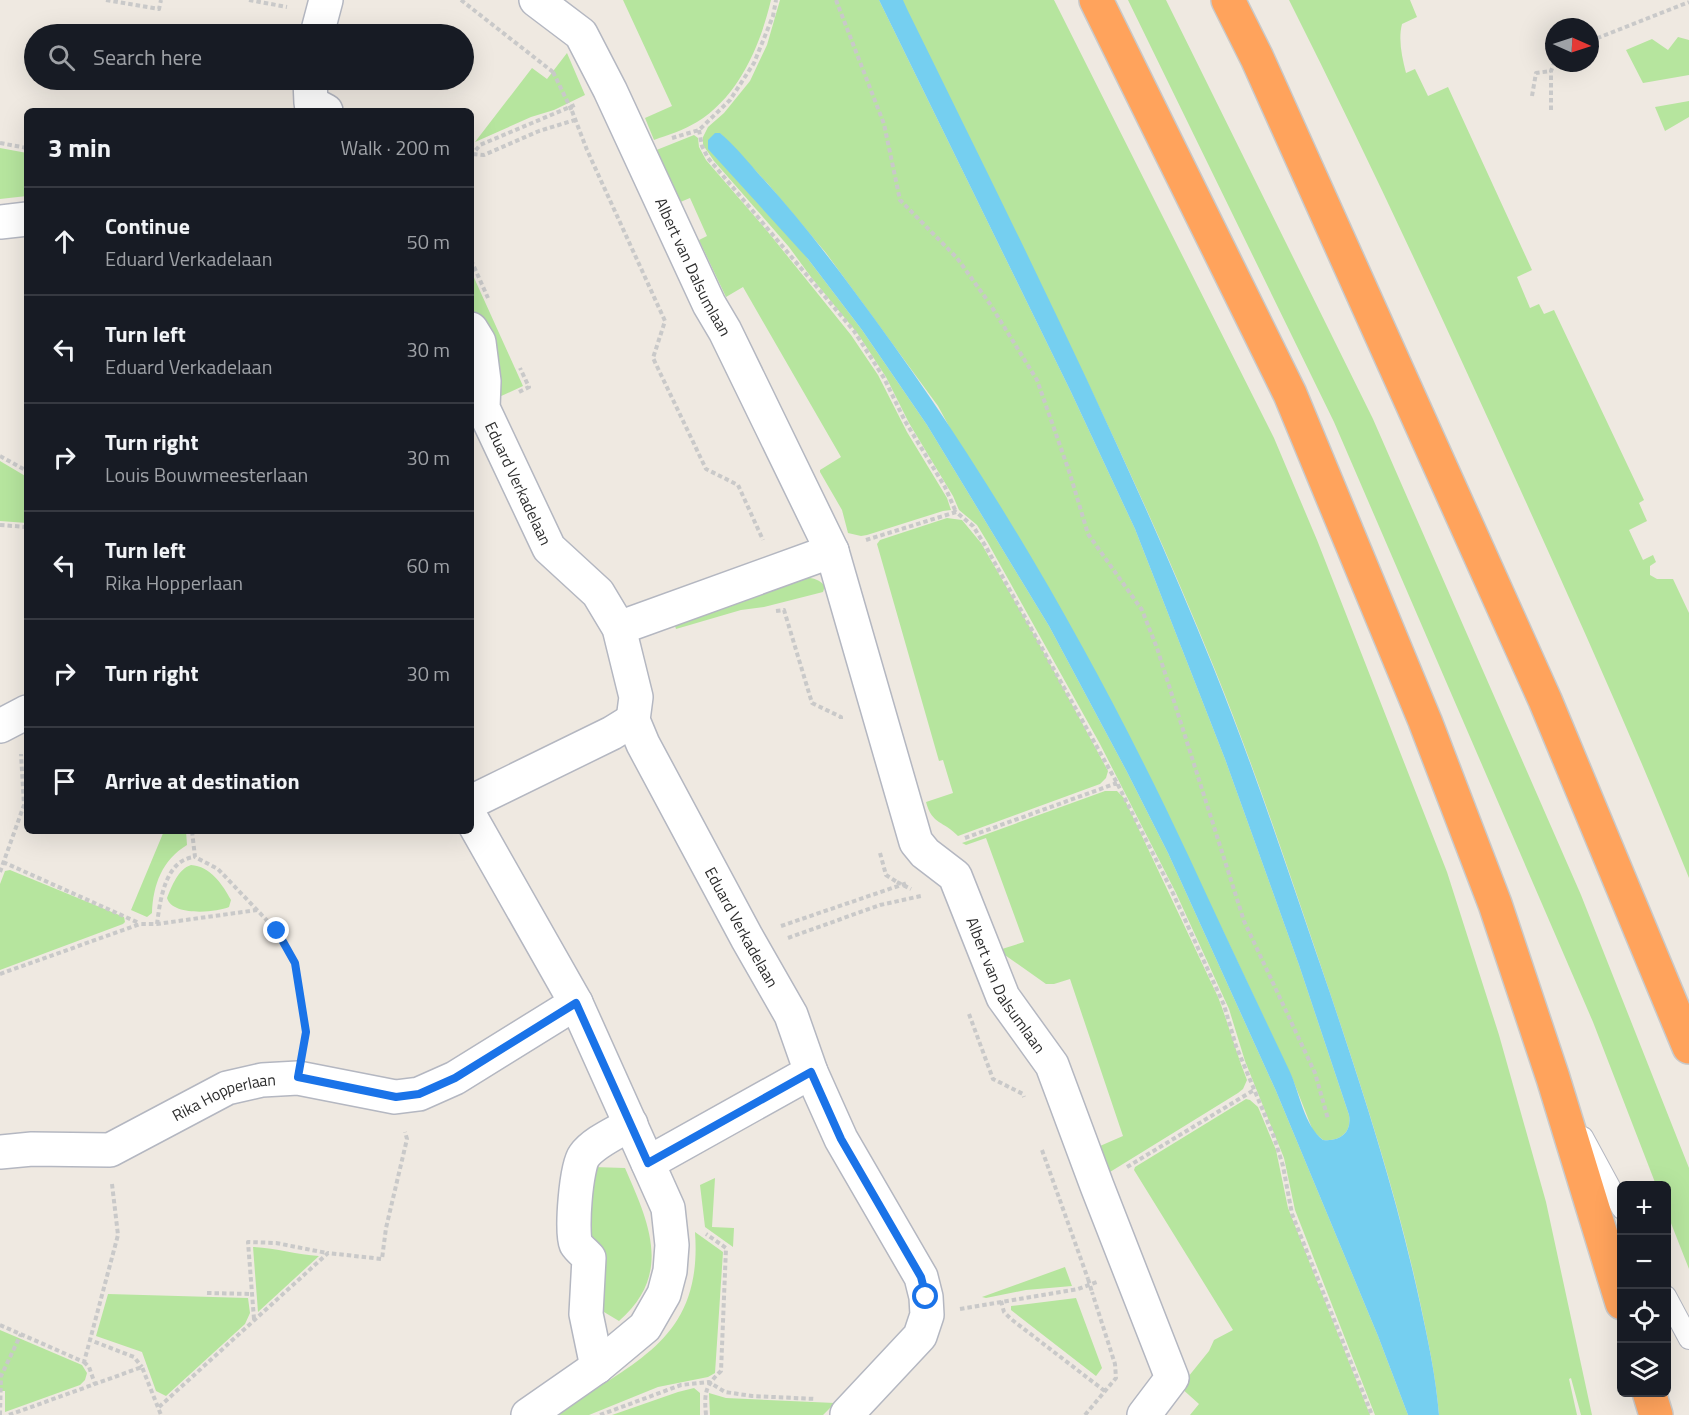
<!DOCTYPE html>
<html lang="en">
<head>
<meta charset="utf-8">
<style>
	:root { --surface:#171b24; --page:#242831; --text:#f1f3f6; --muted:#9ea1a6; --line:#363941 }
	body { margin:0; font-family:"Titillium Web",sans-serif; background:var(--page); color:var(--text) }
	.controls { position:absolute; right:18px; bottom:18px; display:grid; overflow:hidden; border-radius:9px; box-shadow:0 6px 24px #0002 }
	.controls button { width:54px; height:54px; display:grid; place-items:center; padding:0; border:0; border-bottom:2px solid var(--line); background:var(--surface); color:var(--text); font:30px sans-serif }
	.compass { position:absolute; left:1545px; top:18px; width:54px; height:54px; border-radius:50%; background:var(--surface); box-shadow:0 6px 24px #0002; rotate:93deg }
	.stop { position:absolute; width:18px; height:18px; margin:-14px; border:4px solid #1a73e8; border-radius:50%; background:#fff }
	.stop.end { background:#1a73e8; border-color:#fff; box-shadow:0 2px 6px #0008 }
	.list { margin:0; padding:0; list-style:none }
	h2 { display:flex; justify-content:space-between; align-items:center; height:78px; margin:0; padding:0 24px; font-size:26px }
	h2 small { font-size:20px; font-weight:400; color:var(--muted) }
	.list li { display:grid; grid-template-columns:39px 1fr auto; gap:18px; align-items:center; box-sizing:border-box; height:108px; padding:0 24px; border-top:2px solid var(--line) }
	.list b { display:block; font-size:22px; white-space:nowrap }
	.list p { margin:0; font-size:20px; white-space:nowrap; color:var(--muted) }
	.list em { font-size:20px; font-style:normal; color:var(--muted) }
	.icon { flex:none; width:33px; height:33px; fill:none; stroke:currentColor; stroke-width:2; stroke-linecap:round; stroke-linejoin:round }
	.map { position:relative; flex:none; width:1689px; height:1415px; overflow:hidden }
	.search { position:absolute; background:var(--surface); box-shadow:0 6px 24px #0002; left:24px; top:24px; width:450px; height:66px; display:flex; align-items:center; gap:15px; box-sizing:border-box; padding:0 21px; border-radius:33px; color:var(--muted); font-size:22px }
	.panel { position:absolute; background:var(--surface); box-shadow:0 6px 24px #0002; left:24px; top:108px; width:450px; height:726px; border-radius:9px }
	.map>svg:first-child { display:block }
</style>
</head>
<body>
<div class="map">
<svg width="1689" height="1415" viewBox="0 0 1689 1415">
	<rect width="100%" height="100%" fill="#efe9e1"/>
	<path fill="#b6e59e" d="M623 0H771C760 46 739 96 697 122 684 130 668 135 654 140L645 118 672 106Z
		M780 0H879L1071 392 1135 529 1225 759 1299 965 1349 1115C1352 1132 1341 1142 1323 1140L1313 1131 1293 1080 1222 929 938 406 826 253 768 184 720 133 808 259 862 330 927 425 1049 626 1126 770 1168 853 1276 1091 1378 1336 1408 1415H1375L1295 1210 1284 1158 1245 1061 1229 1009 1176 893 1100 744 988 543 977 525 959 510 953 496 909 423 886 377 858 334 811 277 789 247 714 161 703 145V137L708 127 724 113 750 81 767 45Z
		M899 0H1054L1274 438 1317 540 1447 872 1499 1035 1546 1202 1592 1415H1581L1571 1378 1569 1379 1577 1415H1439C1436 1377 1428 1340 1420 1302 1397 1195 1363 1091 1328 987 1292 881 1257 774 1215 670 1123 441 1008 221 899 0Z
		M1128 0H1166L1373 419 1581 895 1689 1168V1269L1667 1213 1666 1186 1656 1185 1593 1022 1334 422Z
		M1289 0H1410L1417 17 1402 24C1398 40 1402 57 1406 73L1415 69 1428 96 1448 87 1532 270 1517 277 1530 308 1539 304 1544 314 1554 310 1644 500 1639 503 1647 521 1629 530 1643 560 1653 555 1656 562 1650 566V575L1657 579H1673L1689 613V878C1635 743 1575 610 1515 478 1442 317 1368 157 1289 0Z
		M1678 37 1689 40V75L1643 83 1626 50 1652 39 1668 50Z
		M567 53 585 95 554 110 531 117 475 142 532 68 547 79Z
		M1689 101V117L1665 131 1655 107Z
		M694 135 698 138 699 147 706 160 768 232 851 335 878 375 907 432 947 498 951 510 943 511 867 535 861 536 848 533 842 510 820 472V470L841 457 743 287 726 297 699 240 707 236 690 198 678 203 654 151Z
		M0 148 27 153V196L0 199Z
		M471 271 523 386 499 397 481 329 471 312Z
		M0 461 27 477V523L0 521Z
		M947 518 962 520 981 543 1036 638 1108 771 1106 778 1100 784 958 836C944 821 932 825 926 802L953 793 943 760 939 761 877 544 880 540Z
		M802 578C811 577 819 579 825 586L823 592 764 607 741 610 676 629 675 626Z
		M1105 791H1117L1124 798 1218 997C1229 1025 1236 1053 1247 1080L1243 1089 1238 1093 1110 1172 1100 1146 1123 1136 1070 979 1054 984H1046L1002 953V949L1024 942 986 838 966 845 962 843Z
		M164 831H186L187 845C162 860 153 885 152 913L147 917 131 910Z
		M191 865C210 866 223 885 231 900L229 907C215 913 172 916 167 898 172 886 178 869 191 865Z
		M10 870 124 917 125 922 123 924 0 970V884L5 871Z
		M1246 1099 1250 1100 1258 1107 1276 1150 1288 1208 1370 1415H1190L1199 1404 1180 1387 1209 1351 1214 1340 1233 1330 1134 1170 1135 1167Z
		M593 1167 625 1168C649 1223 673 1274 619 1321L599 1309 600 1249 588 1229Z
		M715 1178 712 1227 734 1228 733 1247 705 1227 700 1185Z
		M695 1232 723 1252 715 1373 708 1377 658 1387 589 1415H557C632 1361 703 1342 695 1232Z
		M253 1247C276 1248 297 1255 319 1256L258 1312Z
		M1065 1267 1072 1286 1026 1290 986 1298 982 1297Z
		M108 1294 248 1298 250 1313 245 1324 166 1396 156 1391 142 1352 96 1336Z
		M1076 1298 1102 1368 1096 1376 1011 1310V1306Z
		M0 1330 82 1365 87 1373 85 1380 80 1385 5 1412V1391H0Z
		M694 1388 700 1393V1415H612L678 1392Z
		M709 1393 726 1398 835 1403 823 1415H710Z"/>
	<path fill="#75cff0" d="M879 0H903L907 9C1014 227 1123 444 1214 669 1257 775 1292 883 1329 990 1364 1094 1397 1197 1420 1303 1428 1340 1436 1377 1439 1415H1408L1378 1336 1276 1091 1168 853 1126 770 1049 626 927 425 862 330 808 259 708 149V140L715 133H720C733 144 745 158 756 171 791 209 823 249 854 291 986 467 1096 658 1189 857 1222 929 1256 1000 1290 1072 1300 1094 1304 1125 1323 1140 1341 1142 1352 1132 1349 1115L1299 965 1225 759 1135 529 1071 392Z"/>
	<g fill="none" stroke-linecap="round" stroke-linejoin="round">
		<defs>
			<path id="lane" d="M1583 1137 1622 1209
				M1666 1296 1689 1339"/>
			<g id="street">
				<path id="s1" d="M536 0 581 34 610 90 709 304 725 331 832 551 916 842 925 853 955 876 1003 997 1052 1065 1097 1186 1172 1378 1144 1415"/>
				<path d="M317 34 326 0"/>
				<path d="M310 80 311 103 326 111"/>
				<path d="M0 222 27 219"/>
				<path id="s2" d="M471 329 479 342 484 381 483 408 549 548 598 593 619 628 636 697 633 720 643 744 747 938 791 1015 811 1072 841 1139 921 1277 926 1297 927 1315 920 1336 847 1414"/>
				<path d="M619 628 832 551"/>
				<path d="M0 726 27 712"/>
				<path d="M471 802 612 733 633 720"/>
				<path d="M471 818 576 1003 668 1208 672 1245 670 1271 664 1294 645 1327 597 1367 528 1415"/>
				<path id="s3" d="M0 1152 32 1149 110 1150 227 1088 262 1080 298 1078 395 1097 419 1094 455 1078 576 1003"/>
				<path d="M648 1163 811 1072"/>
				<path d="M597 1367 586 1314 589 1258C586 1254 579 1249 576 1244 571 1232 576 1167 584 1156 594 1142 616 1133 631 1124"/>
			</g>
			<path id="highway" d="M1096 0 1290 394 1425 721 1495 904 1553 1078 1622 1303
				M1228 0 1257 58 1545 700 1689 1047
				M1649 1392 1656 1415"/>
		</defs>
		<use href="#lane" stroke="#b4b7c1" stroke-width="22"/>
		<use href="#street" stroke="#b4b7c1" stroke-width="36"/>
		<use href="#highway" stroke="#c9c9c9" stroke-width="36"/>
		<path stroke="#c9c9c9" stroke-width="4" stroke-dasharray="4.5 3" stroke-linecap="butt" d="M106 0 159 9 161 0
			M249 0 287 7
			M461 0 553 72
			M836 0 884 124 900 200 957 258 990 304 1037 380 1070 474 1088 534 1142 610 1157 648 1244 921 1315 1073 1328 1119
			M1590 41 1689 2
			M1532 96 1536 73 1551 71
			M1551 110V71L1554 63
			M572 111 587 150 665 321 653 358 706 469 738 485 763 540
			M699 130 702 146 708 158 854 331 884 378 905 421 945 487 956 512
			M672 138 699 130 730 100 754 63 773 16 776 0
			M0 143 27 148
			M473 154 484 155 539 131 575 120
			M471 156 480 145 577 104
			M471 260 488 298
			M519 392 529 387 520 368
			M0 456 27 471
			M0 525 27 527
			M866 540 956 512 973 526 986 547 1117 783 1171 889 1224 1005 1236 1046 1274 1137 1283 1166 1292 1214 1372 1415
			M776 611 784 610 812 703 841 717V719
			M192 831 195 857 218 869 277 931 295 963 306 1032 304 1044
			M965 838 1117 783
			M880 853 886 875 897 882
			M3 862 139 923
			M0 872 24 805 21 754
			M157 924C160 901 165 859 195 857
			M781 926 907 883
			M788 938 880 905 921 896
			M0 974 140 924H157L257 910
			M969 1014 993 1079 1023 1094 1024 1097
			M1042 1150 1088 1279
			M1127 1167 1254 1090
			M112 1184 118 1235 90 1340 134 1357 142 1367
			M207 1293 253 1294
			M1001 1301 1004 1312 1011 1319 1106 1392
			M960 1309 1078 1289 1097 1282
			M254 1319 248 1242 276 1243 327 1253
			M0 1325 84 1362 90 1340
			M84 1362 89 1367 95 1384
			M159 1407 328 1253 382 1259 386 1228 407 1139 405 1132
			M0 1415 1 1376 21 1334
			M9 1415 142 1367 161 1415
			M600 1415 681 1385 709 1382 725 1392 752 1396 816 1399
			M706 1415C704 1393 705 1386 721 1371L726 1248 706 1234
			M1085 1415 1116 1378 1115 1364 1092 1292"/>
		<use href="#lane" stroke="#fff" stroke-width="20"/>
		<use href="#street" stroke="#fff" stroke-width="33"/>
		<use href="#highway" stroke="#ffa35c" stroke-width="33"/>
		<path stroke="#c9c9c9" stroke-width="4" stroke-dasharray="4.5 3" stroke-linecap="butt" d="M553 72 572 111
			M897 882 911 889
			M1088 1279 1092 1292"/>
	</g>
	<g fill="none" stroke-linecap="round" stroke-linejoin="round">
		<path stroke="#1a73e8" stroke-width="8" d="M277 931 295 963 306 1032 298 1077 396 1097 419 1094 455 1078 576 1003 648 1163 811 1072 841 1139 921 1277 926 1297"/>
	</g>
	<g text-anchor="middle" stroke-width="4.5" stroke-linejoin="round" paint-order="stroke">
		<g font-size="16" fill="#2e2e2e" stroke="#fff">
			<text dy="6" stroke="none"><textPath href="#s1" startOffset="315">Albert van Dalsumlaan</textPath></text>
			<text dy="6" stroke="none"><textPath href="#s2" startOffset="165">Eduard Verkadelaan</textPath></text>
			<text dy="6" stroke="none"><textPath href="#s2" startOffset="672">Eduard Verkadelaan</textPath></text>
			<text dy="6" stroke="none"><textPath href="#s1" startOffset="1107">Albert van Dalsumlaan</textPath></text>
			<text dy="6" stroke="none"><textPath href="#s3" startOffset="237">Rika Hopperlaan</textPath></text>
		</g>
	</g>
</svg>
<div class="controls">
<button>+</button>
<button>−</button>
<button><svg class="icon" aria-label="locate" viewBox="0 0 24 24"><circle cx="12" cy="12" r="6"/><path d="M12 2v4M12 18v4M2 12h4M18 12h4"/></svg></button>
<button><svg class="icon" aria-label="layers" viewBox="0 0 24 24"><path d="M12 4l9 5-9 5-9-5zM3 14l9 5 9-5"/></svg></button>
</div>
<svg class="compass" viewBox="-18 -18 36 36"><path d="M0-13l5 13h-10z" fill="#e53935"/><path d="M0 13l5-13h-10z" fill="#9ea1a6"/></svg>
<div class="stop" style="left:926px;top:1297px"></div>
<div class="stop end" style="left:277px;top:931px"></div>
<div class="search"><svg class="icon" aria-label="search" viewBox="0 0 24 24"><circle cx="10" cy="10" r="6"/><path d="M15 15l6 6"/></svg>Search here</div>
<section class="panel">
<h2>3 min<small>Walk · 200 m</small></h2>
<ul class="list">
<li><svg class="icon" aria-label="ahead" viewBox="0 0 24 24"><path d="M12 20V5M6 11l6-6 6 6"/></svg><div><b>Continue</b><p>Eduard Verkadelaan</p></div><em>50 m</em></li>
<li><svg class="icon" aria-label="left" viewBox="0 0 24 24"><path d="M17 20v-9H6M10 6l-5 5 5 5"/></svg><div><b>Turn left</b><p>Eduard Verkadelaan</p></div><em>30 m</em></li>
<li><svg class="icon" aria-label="right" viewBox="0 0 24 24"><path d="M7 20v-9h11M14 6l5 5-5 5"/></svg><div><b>Turn right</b><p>Louis Bouwmeesterlaan</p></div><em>30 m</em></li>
<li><svg class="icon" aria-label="left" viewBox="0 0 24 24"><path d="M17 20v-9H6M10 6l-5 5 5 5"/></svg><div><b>Turn left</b><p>Rika Hopperlaan</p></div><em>60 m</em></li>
<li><svg class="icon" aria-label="right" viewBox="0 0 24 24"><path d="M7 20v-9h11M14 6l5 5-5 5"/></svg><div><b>Turn right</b></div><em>30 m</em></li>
<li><svg class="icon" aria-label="arrive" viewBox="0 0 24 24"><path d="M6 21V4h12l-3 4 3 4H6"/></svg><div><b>Arrive at destination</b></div></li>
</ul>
</section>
</div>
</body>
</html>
